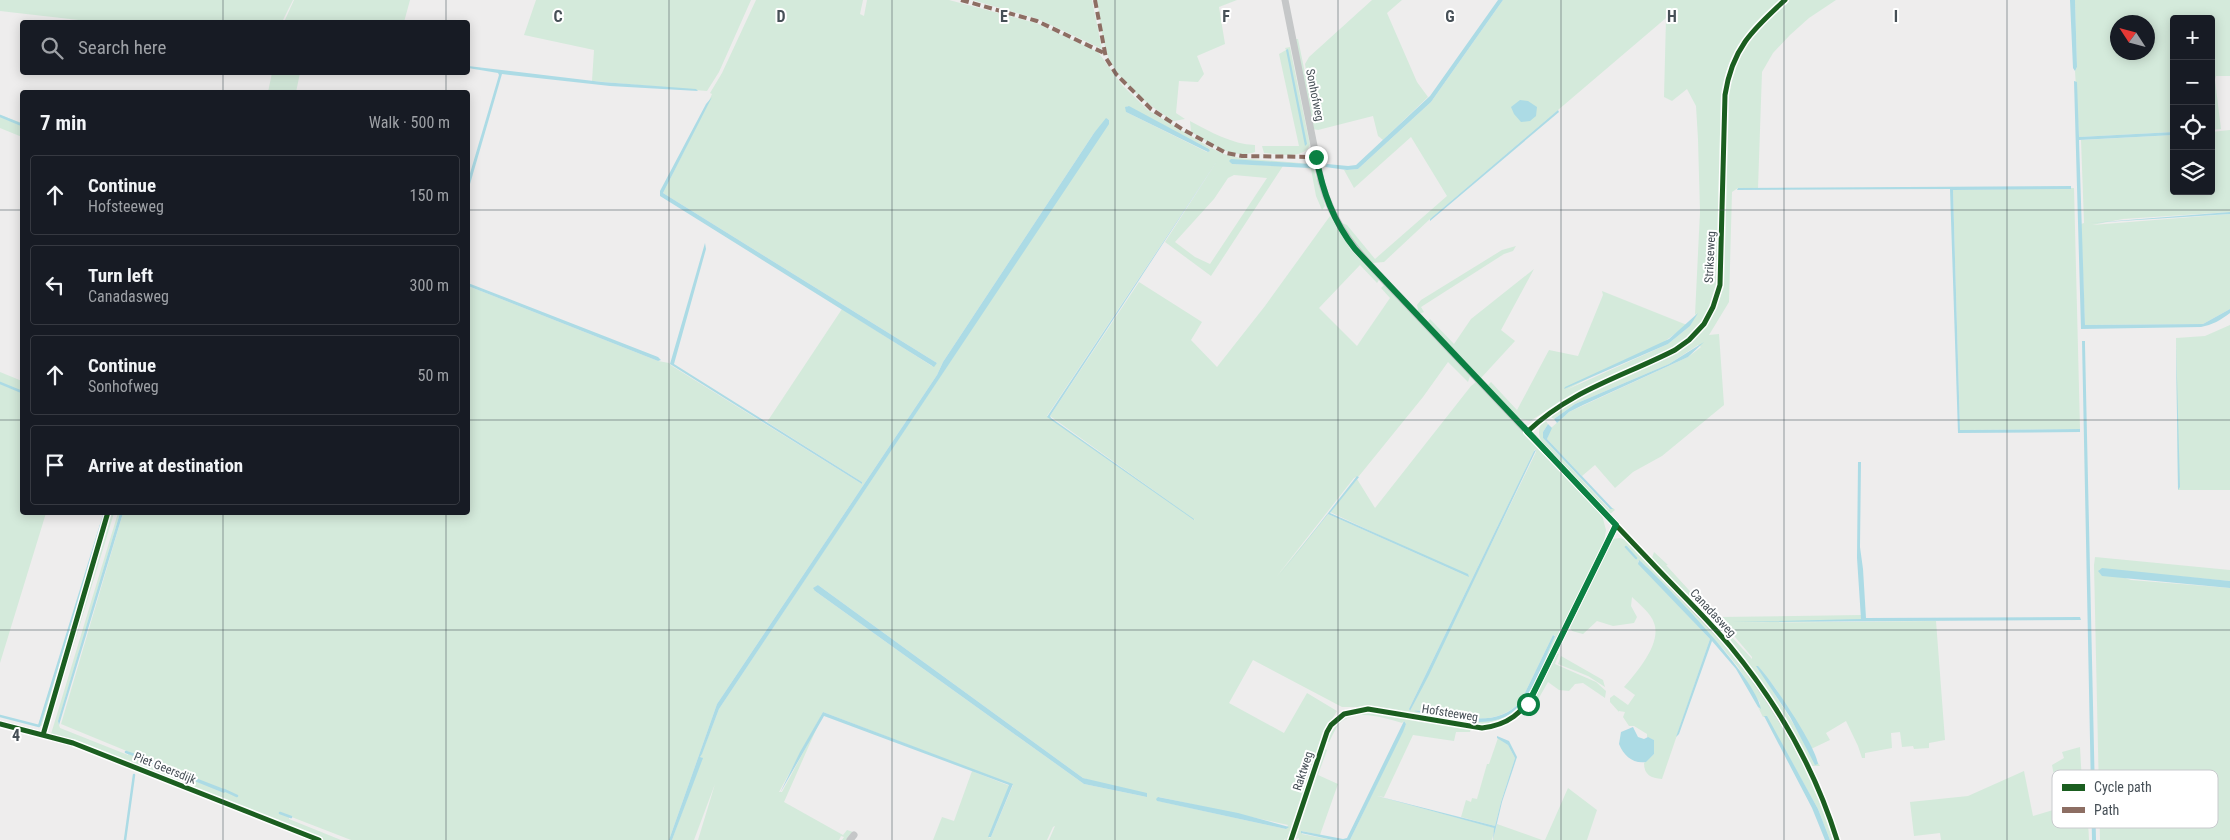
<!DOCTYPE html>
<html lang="en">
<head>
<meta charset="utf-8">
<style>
	:root { --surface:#171b24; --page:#20242c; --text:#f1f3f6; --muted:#9ea1a6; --line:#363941 }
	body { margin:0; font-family:"Roboto Condensed",sans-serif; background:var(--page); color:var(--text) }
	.controls { position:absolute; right:15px; top:15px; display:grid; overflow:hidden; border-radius:5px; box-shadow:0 2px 12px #0003 }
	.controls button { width:45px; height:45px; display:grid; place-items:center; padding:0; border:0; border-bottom:1px solid var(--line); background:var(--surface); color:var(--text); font:25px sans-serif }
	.compass { position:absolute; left:2110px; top:15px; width:45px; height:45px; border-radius:50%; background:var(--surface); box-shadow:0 2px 12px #0003; rotate:306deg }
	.stop { position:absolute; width:15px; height:15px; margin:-11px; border:4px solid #0b8043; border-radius:50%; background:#fff }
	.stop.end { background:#0b8043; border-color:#fff; box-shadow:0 1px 5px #0008 }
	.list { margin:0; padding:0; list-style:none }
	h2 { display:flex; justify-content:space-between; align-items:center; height:65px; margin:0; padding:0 20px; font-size:21px }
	h2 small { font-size:16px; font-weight:400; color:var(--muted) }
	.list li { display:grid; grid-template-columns:32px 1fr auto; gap:15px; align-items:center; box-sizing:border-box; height:80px; margin:0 10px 10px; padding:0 10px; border:1px solid var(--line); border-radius:5px }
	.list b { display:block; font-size:19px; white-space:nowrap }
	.list p { margin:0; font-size:16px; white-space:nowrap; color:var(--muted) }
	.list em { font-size:16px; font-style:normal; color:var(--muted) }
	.icon { flex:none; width:28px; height:28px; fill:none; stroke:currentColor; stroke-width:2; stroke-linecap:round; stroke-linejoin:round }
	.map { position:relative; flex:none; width:2230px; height:840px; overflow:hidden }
	.search { position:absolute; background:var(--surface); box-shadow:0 2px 12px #0003; left:20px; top:20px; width:450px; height:55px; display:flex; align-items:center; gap:12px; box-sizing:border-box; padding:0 18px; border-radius:5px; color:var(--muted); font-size:19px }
	.panel { position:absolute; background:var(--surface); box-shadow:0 2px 12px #0003; left:20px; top:90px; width:450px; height:425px; border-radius:5px }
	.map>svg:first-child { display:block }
</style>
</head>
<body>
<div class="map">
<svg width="2230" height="840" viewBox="0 0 2230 840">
	<rect width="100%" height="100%" fill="#eeeded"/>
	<path fill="#d4eadb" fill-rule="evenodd" d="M0 0H293L282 22H96L0 11Z
		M294 0H410L404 22H284Z
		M536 0H751L719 72 707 91 592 81 594 50 524 35Z
		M756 0H863L860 14 864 16 867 0H949L1036 23 1098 52 1123 86 1148 110 1209 147 1224 154 1240 158 1312 164 1325 206 1322 210 1316 196 1311 169 1301 167 1309 168V164L1230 160 1232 164 1283 166 1211 276 1165 242 1217 161 1047 416 1195 520 1050 416 1139 282 1202 322 1191 340 1217 367 1265 306 1330 216 1351 250 1379 280 1377 283 1360 265 1319 308 1357 346 1390 298 1381 288 1384 285 1470 376 1468 382 1448 362 1423 397 1359 476 1354 478 1277 576 1328 514 1469 577 1330 512 1357 479 1375 508 1471 386 1476 382 1602 515 1606 530 1604 541 1528 697 1520 709 1502 721 1476 725 1371 707H1342L1253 660 1229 703 1284 733 1307 693 1337 711 1322 736 1288 840H1285L1286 838 1284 840H1049L1055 826 1053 827 1047 840H933L942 817 954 821 972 771 1010 786 989 838 991 837 1013 785 823 712 779 792H782L819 723 784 802 843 835 847 830 853 832 848 840H842L844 837 841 836 839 840H698L715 784 694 840H672L702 758 700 757 702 753 719 709 1108 124 1109 119 1094 133 943 362 937 375 717 704 669 840H351L289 816V819L341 840H323L81 743 51 734 118 513H120L58 722 60 728 128 755 129 752 61 724 123 513 468 512V286L658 361 669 363 672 366 862 484V482L767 422 842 309 932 366 937 363 663 193 708 103 712 94 710 93 722 73ZM1127 106 1209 149 1210 151 1207 152 1126 112ZM1234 175 1267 178 1210 264 1195 257 1175 242 1214 199 1228 178ZM1535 449 1536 452 1410 711 1409 709ZM818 585 1083 778 1147 797 1084 784 815 591ZM1553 635H1555C1545 657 1533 694 1516 710 1493 730 1442 715 1415 710 1449 715 1495 731 1521 701ZM1159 797 1288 825 1286 829 1158 801Z
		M972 0H1092L1102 49 1038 19Z
		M1097 0H1237L1219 7 1225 44 1197 56 1204 74 1198 82 1179 81 1176 113 1185 119 1174 121C1148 105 1115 81 1106 50 1101 34 1100 16 1097 0Z
		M1372 0H1402L1387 13 1417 82 1428 97 1383 140 1378 136 1373 116 1318 130 1313 129 1295 39H1298L1316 127 1305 64 1309 57Z
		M1503 0H1781C1755 23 1732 46 1724 80L1717 284 1711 304 1702 322 1680 344 1578 391 1530 421 1519 418 1488 385 1491 382 1517 410 1549 350 1578 356 1603 295 1602 291 1687 325 1661 344 1618 363 1566 390 1668 344 1690 326 1697 313 1695 315 1700 212 1698 139 1696 106 1687 89 1672 101 1664 97 1666 18 1430 219 1384 262 1372 263 1360 251 1342 223 1347 225 1375 259 1447 196 1411 137 1354 188 1344 170 1358 169 1431 102Z
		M1789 0H1836L1809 18 1790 35 1773 53 1762 72 1758 188H1738L1732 192 1729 302 1709 335 1719 334 1724 405 1662 456 1633 472 1615 488 1595 465 1582 476 1547 439 1551 428 1569 412 1688 357 1701 347 1698 345 1669 364 1575 404 1554 419 1551 417 1546 421 1548 424 1543 432V438L1609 509 1613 508 1615 510 1610 514 1542 442C1538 435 1538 430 1542 422 1552 415 1562 406 1573 399 1631 365 1702 366 1722 288L1727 95C1734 52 1758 29 1789 0Z
		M2075 0H2230V76H2216L2215 80 2221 129 2211 130V19H2174V132L2079 137 2075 71 2077 67ZM2118 22H2148V52H2118Z
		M1290 47 1310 145C1303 160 1278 154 1264 153L1262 146H1299L1279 54 1286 50 1285 48Z
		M272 73H300L296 92H268Z
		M0 115 22 123V137L0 128Z
		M1190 121C1211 132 1231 144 1255 145V152C1233 160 1209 143 1191 132Z
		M2230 130V212L2123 219 2092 225 2230 214V309L2203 324 2085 325 2081 224 2084 223 2081 140 2174 135V191H2211V132Z
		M2074 188 2080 429 1960 430 1953 190Z
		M1516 246 1513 251 1504 254 1421 307 1424 312 1419 314 1417 305 1421 300 1502 250Z
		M1534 269 1501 330 1515 341 1481 378 1427 323 1430 319 1454 344 1471 319Z
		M2230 325V490H2178L2176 338 2205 336Z
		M0 372 22 381V512L46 513 0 663Z
		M105 512 108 513 44 726H38Z
		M109 513H114L47 733H45Z
		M1620 538 1625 540C1664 579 1705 619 1739 663 1781 716 1812 776 1834 840H1830L1818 809 1766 716 1763 717 1758 707 1760 709V703L1738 667 1725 651 1640 561H1638L1639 564 1710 639 1662 779C1651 778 1644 775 1644 763L1654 754V740L1647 737V734L1634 726H1629L1623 717 1625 712 1619 711V712L1610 702V698L1614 695 1628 705 1635 695 1624 687C1637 672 1662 643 1654 623 1651 613 1639 604 1632 597L1631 606 1637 617 1634 623 1613 626 1597 621 1583 634 1572 631 1569 626 1613 539Z
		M1654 552 1668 565H1666L1699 601 1702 600 1718 617 1861 615V619L1845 621 1733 623 1936 621 1945 740 1929 743V748L1914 749 1913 746 1902 747 1900 732 1891 733 1892 748 1865 753V758H1862L1858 746 1846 721 1826 733 1830 740 1811 749 1776 689 1757 666 1820 766H1812C1786 716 1755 671 1718 629L1720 624 1752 659V657L1718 617 1713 619 1708 618 1652 558Z
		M2095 557 2230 570V581L2099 569 2131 580 2230 588V840H2100L2094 565Z
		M1556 653 1559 654 1555 664 1596 682 1606 691 1605 698 1583 683 1575 684 1569 691 1559 690 1548 682 1528 717 1525 712 1535 698Z
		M1561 656 1603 680 1605 687 1588 676 1558 664Z
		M1368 712 1471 729 1470 732H1456L1454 741 1413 735 1384 797 1377 796 1495 828 1492 840H1350L1406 724 1404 721 1402 723C1386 719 1359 708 1341 722 1336 726 1332 737 1329 742L1326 741C1335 723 1347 713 1368 712Z
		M1498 738 1508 745 1515 758 1501 802 1495 826 1461 817 1466 800 1471 802 1472 798 1477 799 1487 764H1489Z
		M2080 747 2083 801 2087 802 2089 840H1941L1940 833 1914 836 1910 802 1968 796 2024 771 2033 816 2060 808 2052 765 2064 758 2062 752Z
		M1324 748 1327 750 1318 775 1338 784 1320 835 1302 831V834L1333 840H1299V838L1294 840Z
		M1568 788 1597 810 1587 840H1545Z
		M1497 824 1542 840H1493Z"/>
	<path fill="#acdbe5" d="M1498 0H1503L1431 102 1358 169 1347 170 1325 167 1327 164 1348 166 1356 165 1430 96Z
		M2070 0H2075L2077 67 2075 71 2073 68Z
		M1288 49 1307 144 1305 146 1286 50Z
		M468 66 602 82 696 89 698 91 610 86 502 74 468 191V180L499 75 498 73 468 68Z
		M2074 81 2077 82 2079 137 2174 132V135L2079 140 2085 325 2203 324 2230 309V313C2221 320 2212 325 2201 327L2081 329Z
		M712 97 663 193 937 363 934 367 660 196V191L706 104Z
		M1520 100 1528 101 1537 107 1536 116 1530 121 1521 122 1514 114 1511 107Z
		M1129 106 1209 149 1210 151 1208 152 1126 112 1125 107Z
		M1558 110 1559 112 1430 221V219Z
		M1106 118 1109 120V124L719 709 702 754 700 757 703 758 672 840H669L717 704 937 375 943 362 1094 133Z
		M1231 159 1309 164 1310 168 1232 164 1229 161Z
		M1217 161 1050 416 1051 418 1194 519V520L1047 417Z
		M2071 186V189H2063L1953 190 1960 430 2080 429V432L1958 433 1950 189 1737 190 1738 188Z
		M2230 212V214L2090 223Z
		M705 243 706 249 674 364 862 482V484L670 364Z
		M468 283 658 357 661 360 658 361 468 286Z
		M1698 313 1690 326 1668 344 1564 389 1565 387 1669 339Z
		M2082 341H2085V345L2096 840H2092Z
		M2176 341 2180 487 2178 490Z
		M1704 342 1688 357 1583 405 1569 412 1557 423 1554 419 1575 404 1669 364Z
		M1548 424 1552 428 1547 439 1613 509H1610L1543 438V432Z
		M1536 450 1429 675 1410 711 1409 709 1534 451Z
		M1858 462H1861L1860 547 1863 569 1866 618 2080 617 2081 620 1732 622 1861 619 1857 558Z
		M1357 476 1359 477 1330 513 1468 574 1469 577 1328 514 1278 577Z
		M120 513H123L59 725 58 721Z
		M1639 560C1665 583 1757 679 1761 709L1758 707 1736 669 1712 641 1679 734 1676 737 1710 639 1638 564Z
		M2102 568 2230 581V588L2102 576 2098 571Z
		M818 585 1083 778 1147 793V797L1084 784 815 591 813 588Z
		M1553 635 1555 636C1545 658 1534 691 1517 708 1493 734 1444 717 1414 711 1419 710 1426 712 1433 712 1463 717 1498 728 1521 701Z
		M1756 666H1758C1772 681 1816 746 1818 764L1815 765 1790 717Z
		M823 712 1013 784 991 837H988L1009 785 824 716 780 793 800 752Z
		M1764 716H1767L1818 809 1830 840H1825L1812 808Z
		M1404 721 1406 724 1403 732 1350 840H1333L1301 833V831L1343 839 1347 838Z
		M1633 727 1638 737 1644 739 1648 737 1654 740V754L1646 762C1633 764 1624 756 1619 744L1621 732Z
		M1497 736 1509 741 1517 757 1502 802 1493 840 1494 828 1377 796 1495 826 1501 802 1515 758 1508 745 1497 738Z
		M139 756 224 789 226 791 224 793 140 759Z
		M1158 797 1238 813 1289 827 1286 829 1157 801 1156 799Z"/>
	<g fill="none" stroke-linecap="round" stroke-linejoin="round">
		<path stroke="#acdbe5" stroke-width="2.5" d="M0 116 22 125
			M0 383 22 392
			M1626 547 1636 558
			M0 716 39 726 105 512
			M126 752 140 757
			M224 790 237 796
			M280 813 291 817
			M125 840 134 775"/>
		<path stroke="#c5c7c8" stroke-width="7" d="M1285 0 1321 181C1335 232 1364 259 1399 296L1729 645C1776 704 1815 768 1837 840
			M1527 432C1571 390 1622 377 1675 350L1689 340 1704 324 1713 307 1720 285 1725 95C1732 49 1752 30 1785 0
			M0 724 73 743 319 840
			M850 840 854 835
			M1291 840 1327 732 1331 725 1344 714 1368 709 1482 728C1508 725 1523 713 1535 690L1616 525"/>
		<path stroke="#8d6e63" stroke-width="4" stroke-dasharray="8 4" stroke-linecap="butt" d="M961 0 1037 21 1104 53
			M1095 0 1106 58 1116 74 1151 109 1182 129 1226 153 1242 156 1316 157"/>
		<defs>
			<path id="cycleway" d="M1785 0C1752 30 1732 49 1725 95L1720 285 1713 307 1704 324 1689 340 1675 350C1622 377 1571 390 1527 432 1568 474 1609 518 1650 561 1676 589 1705 616 1730 646 1777 703 1815 769 1837 840
				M0 724 73 743 319 840
				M43 735 108 512
				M1291 840 1327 732 1331 725 1344 714 1368 709 1482 728C1508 725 1523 713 1535 690L1616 525"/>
		</defs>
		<use href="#cycleway" stroke="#fff" stroke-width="8"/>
		<use href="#cycleway" stroke="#1b5e20" stroke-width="5"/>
	</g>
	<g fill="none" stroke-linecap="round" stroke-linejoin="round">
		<path stroke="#0b8043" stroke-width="6" d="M1316 157C1323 192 1333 221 1355 249L1616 525 1528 704"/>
	</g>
	<path fill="none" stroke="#475057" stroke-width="1" stroke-opacity="0.55" d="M223 0V22M446 0V22M669 0V840M892 0V840M1115 0V840M1338 0V840M1561 0V840M1784 0V840M2007 0V840M223 72V92M446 72V92M0 210H22M468 210H2230M0 420H22M468 420H2230M223 512V840M446 512V840M0 630H2230"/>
	<g text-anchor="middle" stroke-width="4" stroke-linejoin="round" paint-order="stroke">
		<g font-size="12" fill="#475057" stroke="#fff">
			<text transform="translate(1315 95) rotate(79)" y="4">Sonhofweg</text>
			<text transform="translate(1710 257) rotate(-87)" y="4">Strikseweg</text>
			<text transform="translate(1713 613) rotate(47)" y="4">Canadasweg</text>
			<text transform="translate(1450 713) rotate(9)" y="4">Hofsteeweg</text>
			<text transform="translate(165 768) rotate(22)" y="4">Piet Geersdijk</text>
			<text transform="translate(1303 771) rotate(-72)" y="4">Raktweg</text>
		</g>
	</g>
	<rect x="2052" y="770" width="166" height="58" rx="8" fill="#fff" stroke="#c8cacd" stroke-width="1"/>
	<rect x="2062" y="784" width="23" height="7" fill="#1b5e20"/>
	<rect x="2062" y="807" width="23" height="6" fill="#8d6e63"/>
	<g font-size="14" fill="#475057">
		<text x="2094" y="792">Cycle path</text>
		<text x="2094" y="815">Path</text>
	</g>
	<g font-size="16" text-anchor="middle" font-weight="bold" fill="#475057" stroke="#fff" stroke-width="4" stroke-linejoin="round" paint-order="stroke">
		<text x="558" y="22">C</text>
		<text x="781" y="22">D</text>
		<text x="1004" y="22">E</text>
		<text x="1226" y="22">F</text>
		<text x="1450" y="22">G</text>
		<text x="1672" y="22">H</text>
		<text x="1896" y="22">I</text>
		<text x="16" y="741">4</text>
	</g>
</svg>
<div class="controls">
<button>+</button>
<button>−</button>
<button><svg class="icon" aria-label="locate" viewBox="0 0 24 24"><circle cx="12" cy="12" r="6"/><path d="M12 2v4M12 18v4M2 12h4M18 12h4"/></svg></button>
<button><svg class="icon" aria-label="layers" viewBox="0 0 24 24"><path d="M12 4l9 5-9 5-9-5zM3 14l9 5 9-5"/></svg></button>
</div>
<svg class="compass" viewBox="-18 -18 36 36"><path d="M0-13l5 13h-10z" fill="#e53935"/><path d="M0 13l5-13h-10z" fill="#9ea1a6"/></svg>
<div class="stop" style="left:1528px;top:704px"></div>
<div class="stop end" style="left:1316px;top:157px"></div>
<div class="search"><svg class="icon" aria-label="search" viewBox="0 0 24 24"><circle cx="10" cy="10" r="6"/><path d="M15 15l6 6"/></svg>Search here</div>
<section class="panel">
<h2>7 min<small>Walk · 500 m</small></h2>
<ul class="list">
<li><svg class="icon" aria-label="ahead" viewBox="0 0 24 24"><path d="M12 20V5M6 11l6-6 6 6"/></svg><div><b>Continue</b><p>Hofsteeweg</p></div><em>150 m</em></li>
<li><svg class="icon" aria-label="left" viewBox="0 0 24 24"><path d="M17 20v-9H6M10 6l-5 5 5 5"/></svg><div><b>Turn left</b><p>Canadasweg</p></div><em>300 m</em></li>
<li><svg class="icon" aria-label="ahead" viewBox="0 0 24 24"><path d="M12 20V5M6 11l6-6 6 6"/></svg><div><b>Continue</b><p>Sonhofweg</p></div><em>50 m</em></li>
<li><svg class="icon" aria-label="arrive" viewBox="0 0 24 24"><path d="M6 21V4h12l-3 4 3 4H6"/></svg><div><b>Arrive at destination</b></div></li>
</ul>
</section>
</div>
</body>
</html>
